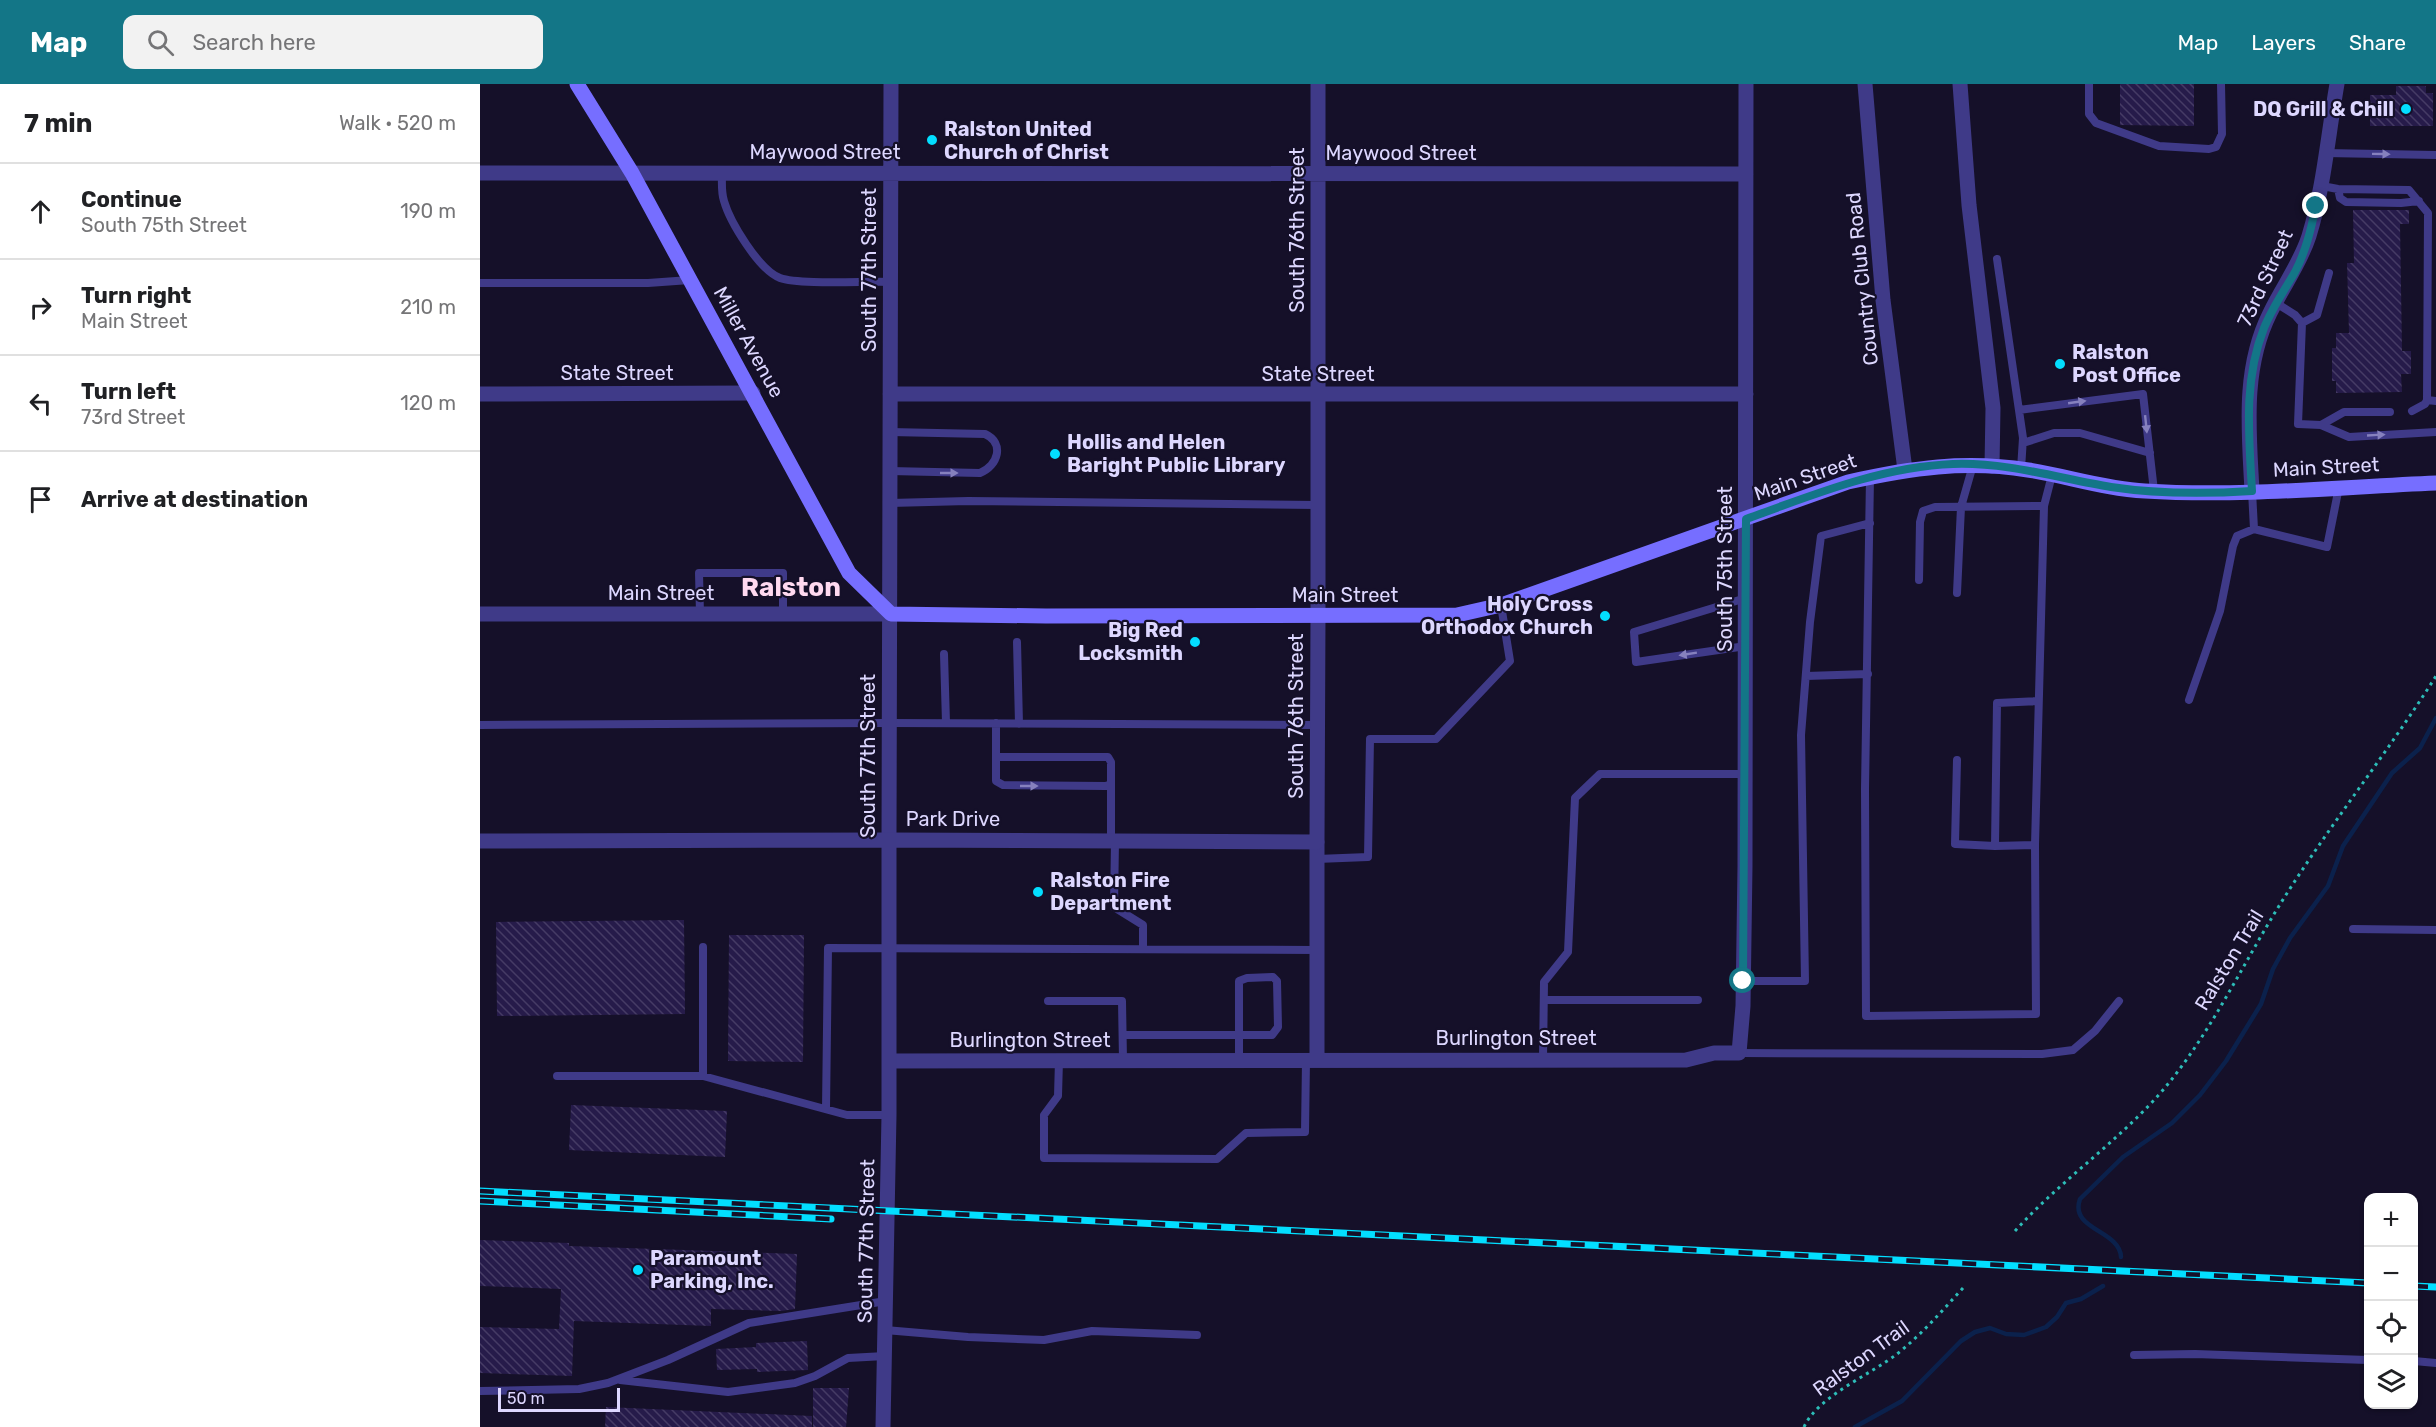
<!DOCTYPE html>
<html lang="en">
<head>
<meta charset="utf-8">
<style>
	:root { --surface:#fff; --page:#f2f2f2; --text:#202124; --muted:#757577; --line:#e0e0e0; --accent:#137687 }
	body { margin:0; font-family:Rubik,sans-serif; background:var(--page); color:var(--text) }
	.controls { position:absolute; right:18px; bottom:18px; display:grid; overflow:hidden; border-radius:12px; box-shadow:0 2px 4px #0004 }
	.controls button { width:54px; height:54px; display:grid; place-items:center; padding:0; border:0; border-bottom:2px solid var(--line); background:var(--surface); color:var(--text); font:30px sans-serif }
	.scale { position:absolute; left:18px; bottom:15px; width:122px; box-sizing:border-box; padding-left:6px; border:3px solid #ddd7ff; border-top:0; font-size:16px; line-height:21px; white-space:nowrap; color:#ddd7ff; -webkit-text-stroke:4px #151029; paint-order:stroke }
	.stop { position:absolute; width:18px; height:18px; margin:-14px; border:4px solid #137687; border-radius:50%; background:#fff }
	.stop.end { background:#137687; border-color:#fff; box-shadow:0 2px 6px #0008 }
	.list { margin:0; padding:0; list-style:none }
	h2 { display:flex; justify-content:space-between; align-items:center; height:78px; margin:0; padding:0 24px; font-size:26px }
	h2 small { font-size:20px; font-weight:400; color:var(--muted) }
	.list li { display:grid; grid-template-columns:39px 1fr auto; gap:18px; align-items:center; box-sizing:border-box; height:96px; padding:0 24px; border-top:2px solid var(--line) }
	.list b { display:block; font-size:22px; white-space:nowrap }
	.list p { margin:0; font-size:20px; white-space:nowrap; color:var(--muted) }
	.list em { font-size:20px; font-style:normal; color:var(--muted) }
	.icon { flex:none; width:33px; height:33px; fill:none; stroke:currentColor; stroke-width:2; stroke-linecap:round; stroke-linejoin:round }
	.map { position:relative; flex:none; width:1956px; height:1343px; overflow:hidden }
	header { display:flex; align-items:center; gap:36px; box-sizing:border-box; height:84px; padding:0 30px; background:var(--accent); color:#fff }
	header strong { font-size:28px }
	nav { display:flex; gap:33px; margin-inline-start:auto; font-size:21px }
	.search { width:420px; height:54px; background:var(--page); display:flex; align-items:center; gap:15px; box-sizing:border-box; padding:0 21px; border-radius:12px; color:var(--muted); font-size:22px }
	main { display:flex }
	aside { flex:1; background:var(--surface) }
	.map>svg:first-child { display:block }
</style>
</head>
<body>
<header>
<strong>Map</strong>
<div class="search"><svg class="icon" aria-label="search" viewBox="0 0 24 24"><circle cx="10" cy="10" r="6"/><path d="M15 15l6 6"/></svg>Search here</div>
<nav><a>Map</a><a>Layers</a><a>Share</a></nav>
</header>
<main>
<aside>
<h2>7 min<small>Walk · 520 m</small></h2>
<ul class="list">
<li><svg class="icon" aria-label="ahead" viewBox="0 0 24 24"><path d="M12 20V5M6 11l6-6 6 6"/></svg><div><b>Continue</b><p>South 75th Street</p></div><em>190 m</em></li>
<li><svg class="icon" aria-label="right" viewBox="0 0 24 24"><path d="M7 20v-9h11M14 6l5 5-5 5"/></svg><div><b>Turn right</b><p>Main Street</p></div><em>210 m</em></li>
<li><svg class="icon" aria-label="left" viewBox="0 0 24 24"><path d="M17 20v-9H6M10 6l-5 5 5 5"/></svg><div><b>Turn left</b><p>73rd Street</p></div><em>120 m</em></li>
<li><svg class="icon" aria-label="arrive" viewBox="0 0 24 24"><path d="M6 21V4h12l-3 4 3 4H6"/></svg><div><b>Arrive at destination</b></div></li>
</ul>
</aside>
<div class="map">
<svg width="1956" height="1343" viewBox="0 0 1956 1343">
	<defs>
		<pattern id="building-back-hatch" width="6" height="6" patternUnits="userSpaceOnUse" patternTransform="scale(1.5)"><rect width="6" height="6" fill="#261b4a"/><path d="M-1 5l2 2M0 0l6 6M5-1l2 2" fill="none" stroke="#453b65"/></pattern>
	</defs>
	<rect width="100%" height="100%" fill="#151029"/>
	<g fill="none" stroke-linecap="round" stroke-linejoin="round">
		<path stroke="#0b214c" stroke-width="4.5" d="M1641 1173C1640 1146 1589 1146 1600 1115L1643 1073 1692 1039 1720 1011 1746 977 1781 920 1793 885 1810 854 1848 802 1863 762 1912 689 1940 664 1956 634
			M1375 1343 1422 1317 1481 1257 1495 1248 1510 1244 1526 1250 1544 1251 1566 1243 1577 1233 1586 1219 1601 1215 1623 1202"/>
	</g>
	<path fill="url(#building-back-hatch)" d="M1640 0H1714V42L1640 41Z
		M1916 2H1946V9H1953V42H1890V11H1916Z
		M1873 126H1929V140H1920L1922 267H1931V290H1921L1922 308 1856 309V297H1852V264H1856V249H1869L1867 179H1874Z
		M204 836 205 930 17 932 16 838Z
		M249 851H324L323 978 248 977Z
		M91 1021 247 1027 245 1073 89 1066Z
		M0 1156 89 1159V1162L317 1170 315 1225 301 1227 231 1225V1242L94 1237 92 1292 0 1289V1243L79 1245 81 1205 0 1202Z
		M327 1257 328 1286 277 1288V1285L237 1286 236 1265 276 1263V1259Z
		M333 1304H369L366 1343H333Z
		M126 1323 332 1332V1343H125Z"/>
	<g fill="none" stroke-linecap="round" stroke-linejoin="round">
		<path stroke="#2dbdb8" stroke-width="3" stroke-dasharray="3 4.5" stroke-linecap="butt" d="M1535 1147C1581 1096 1638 1058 1683 1006 1732 948 1764 877 1804 814 1852 738 1908 668 1956 592
			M1324 1343C1338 1312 1390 1291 1417 1270 1442 1250 1462 1227 1483 1204"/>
		<path stroke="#3f3a88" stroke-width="8" d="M1609 0V30L1616 39 1679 62 1729 65 1736 63 1742 50 1741 0
			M1845 69 1956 71
			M242 89C242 98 241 108 244 117 250 138 279 186 300 194 319 201 386 197 410 198
			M1842 102 1858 105 1929 106 1948 129 1947 316 1945 320 1932 327
			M1858 105 1860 114 1866 118 1921 119 1939 117
			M1517 175 1543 354 1541 385
			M0 199H168L210 196
			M1796 219 1815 231 1822 239 1818 340 1841 341 1869 353 1956 348
			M1822 239 1837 231 1849 189
			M1947 316 1956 317
			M1539 326 1663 310 1674 407
			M1841 341 1864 328H1910
			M410 348 505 350C525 359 518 382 500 389L410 387
			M1543 359 1574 349H1600L1670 369
			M1390 393 1385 705 1386 932 1556 930 1555 761 1564 422 1572 391
			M1772 407 1774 445 1847 463 1859 403
			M410 419 488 417 837 421
			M1439 496 1440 438 1443 427 1455 423 1564 422
			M1477 509 1481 423 1493 381
			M1266 514 1154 548 1156 578 1266 562
			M220 530 219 489H303V530
			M537 558 539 640
			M464 570 466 639
			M1326 592 1388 590
			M1709 616 1740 527 1753 462 1757 452 1774 445
			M516 639V697L523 701 626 702 631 700V678L628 673H516
			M0 641 409 639 837 641
			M1477 676 1475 760 1515 762
			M631 700V757
			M635 757 634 823 663 841V865
			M1555 761 1515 762 1517 619 1558 617
			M837 775 888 773 890 655H956L1030 577 1021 521
			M1873 845 1956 846
			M223 863V992
			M1263 897H1325L1321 651 1330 538 1341 452 1390 439
			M1064 916H1218
			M568 917H642L643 976
			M643 951H792L798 943 797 897 793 893 767 894 759 897V976
			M1259 969 1562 970 1593 966 1615 947 1639 917
			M1063 975 1064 898 1088 868 1095 714 1120 690H1265
			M579 976 578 1012 564 1031V1074L737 1075 766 1049 825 1048 826 976
			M77 992H223L367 1031H409
			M346 1025 348 864 837 866
			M405 1246 488 1253 564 1256 612 1247 717 1251
			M1654 1271 1715 1270 1888 1276
			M1934 1277 1956 1279
			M140 1296 248 1308 315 1299 335 1292 368 1274 405 1272
			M0 1307 99 1305 128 1299 188 1276 269 1239 406 1217"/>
		<path stroke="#3f3a88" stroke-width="15" d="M1385 0 1403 216 1425 386
			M1480 0 1489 121 1513 324 1512 382
			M0 89 1266 90
			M0 310 273 309
			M410 310H1266
			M1772 407C1769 347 1762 285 1790 229 1803 202 1820 180 1829 152 1844 103 1848 51 1857 0
			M0 530H411
			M838 532V0
			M409 756 411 0
			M837 758V976
			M410 977 1206 976 1234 969H1259L1263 922 1265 782 1266 0"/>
		<path stroke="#3f3a88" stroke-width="15" d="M0 757 409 756 837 758 838 532
			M403 1343 409 1031V756"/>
		<path stroke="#766eff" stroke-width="15" d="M97 0 152 89 369 489 411 530 566 532 977 531 1021 521 1368 398C1431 384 1485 376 1548 386 1587 392 1625 405 1665 407 1761 413 1859 403 1956 399"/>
		<defs>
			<path id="rail" d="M0 1107 1888 1199
				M0 1117 351 1135
				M1934 1202 1956 1203"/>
		</defs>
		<use href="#rail" stroke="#03deff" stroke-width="7"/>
		<use href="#rail" stroke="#151029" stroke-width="4.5" stroke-dasharray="14" stroke-linecap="butt"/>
	</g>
	<defs><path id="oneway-solid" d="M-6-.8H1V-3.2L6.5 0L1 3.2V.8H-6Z" transform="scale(1.5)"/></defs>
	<g fill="#8681be">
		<use href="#oneway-solid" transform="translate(1901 70) rotate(1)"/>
		<use href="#oneway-solid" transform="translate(1597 318) rotate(-8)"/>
		<use href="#oneway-solid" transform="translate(1666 340) rotate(84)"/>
		<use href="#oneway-solid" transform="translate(1896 351) rotate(-3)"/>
		<use href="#oneway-solid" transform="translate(469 389)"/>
		<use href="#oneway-solid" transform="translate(1208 570) rotate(171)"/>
		<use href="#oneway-solid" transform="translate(549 702)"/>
	</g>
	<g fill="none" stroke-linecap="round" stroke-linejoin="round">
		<path stroke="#137687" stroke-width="8" d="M1263 897 1266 435C1333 411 1400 383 1473 380 1526 378 1578 394 1631 403 1677 410 1725 410 1772 407 1769 352 1763 297 1784 244 1792 224 1804 207 1815 188 1826 167 1831 145 1836 122"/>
	</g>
	<g fill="#03deff" stroke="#151029" stroke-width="2">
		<circle cx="1926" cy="25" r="6"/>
		<circle cx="452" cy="56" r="6"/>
		<circle cx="1580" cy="280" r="6"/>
		<circle cx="575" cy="370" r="6"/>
		<circle cx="1125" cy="532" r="6"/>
		<circle cx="715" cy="558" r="6"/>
		<circle cx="558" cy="808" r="6"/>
		<circle cx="158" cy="1186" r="6"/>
	</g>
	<g text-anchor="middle" stroke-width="4.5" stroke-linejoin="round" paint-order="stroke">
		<g font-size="20" font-weight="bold" fill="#ddd7ff" stroke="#151029" text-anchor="start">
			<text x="1914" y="32" text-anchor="end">DQ Grill &amp; Chill</text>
			<text x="464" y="52">Ralston United<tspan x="464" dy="23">Church of Christ</tspan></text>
			<text x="1592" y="275">Ralston<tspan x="1592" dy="23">Post Office</tspan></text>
			<text x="587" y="365">Hollis and Helen<tspan x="587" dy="23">Baright Public Library</tspan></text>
			<text x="1113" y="527" text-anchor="end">Holy Cross<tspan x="1113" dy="23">Orthodox Church</tspan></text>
			<text x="703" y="553" text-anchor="end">Big Red<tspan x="703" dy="23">Locksmith</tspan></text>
			<text x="570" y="803">Ralston Fire<tspan x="570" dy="23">Department</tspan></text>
			<text x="170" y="1181">Paramount<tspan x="170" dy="23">Parking, Inc.</tspan></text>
		</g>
		<g font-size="20" fill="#ddd7ff" stroke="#151029">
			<text x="345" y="75">Maywood Street</text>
			<text x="921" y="76">Maywood Street</text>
			<text transform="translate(817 146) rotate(-90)" y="7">South 76th Street</text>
			<text transform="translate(389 186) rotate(-90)" y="7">South 77th Street</text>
			<text transform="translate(1785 194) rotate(-65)" y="7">73rd Street</text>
			<text transform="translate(1382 195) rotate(-96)" y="7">Country Club Road</text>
			<text transform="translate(269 258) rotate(61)" y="7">Miller Avenue</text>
			<text x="137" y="296">State Street</text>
			<text x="838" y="297">State Street</text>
			<text transform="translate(1846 383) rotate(-3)" y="7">Main Street</text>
			<text transform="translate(1325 393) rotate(-19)" y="7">Main Street</text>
			<text transform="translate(1245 485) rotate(-90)" y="7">South 75th Street</text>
			<text x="181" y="516">Main Street</text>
			<text x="865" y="518">Main Street</text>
			<text transform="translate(816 632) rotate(-90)" y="7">South 76th Street</text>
			<text transform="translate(388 672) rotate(-90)" y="7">South 77th Street</text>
			<text x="473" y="742">Park Drive</text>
			<text transform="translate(1749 876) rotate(-59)" y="7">Ralston Trail</text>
			<text x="1036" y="961">Burlington Street</text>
			<text x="550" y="963">Burlington Street</text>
			<text transform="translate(386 1157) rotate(-89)" y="7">South 77th Street</text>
			<text transform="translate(1381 1274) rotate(-36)" y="7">Ralston Trail</text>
		</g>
		<g font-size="26" font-weight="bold" fill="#ffd9f0" stroke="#151029">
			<text x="311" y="512">Ralston</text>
		</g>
	</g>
</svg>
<div class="controls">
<button>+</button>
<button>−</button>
<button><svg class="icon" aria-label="locate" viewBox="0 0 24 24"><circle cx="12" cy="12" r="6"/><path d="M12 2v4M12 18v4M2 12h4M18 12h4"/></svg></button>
<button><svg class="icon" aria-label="layers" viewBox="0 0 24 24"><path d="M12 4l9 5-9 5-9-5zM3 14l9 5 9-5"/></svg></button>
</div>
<div class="scale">50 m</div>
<div class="stop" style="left:1263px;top:897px"></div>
<div class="stop end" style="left:1836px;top:122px"></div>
</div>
</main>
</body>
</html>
